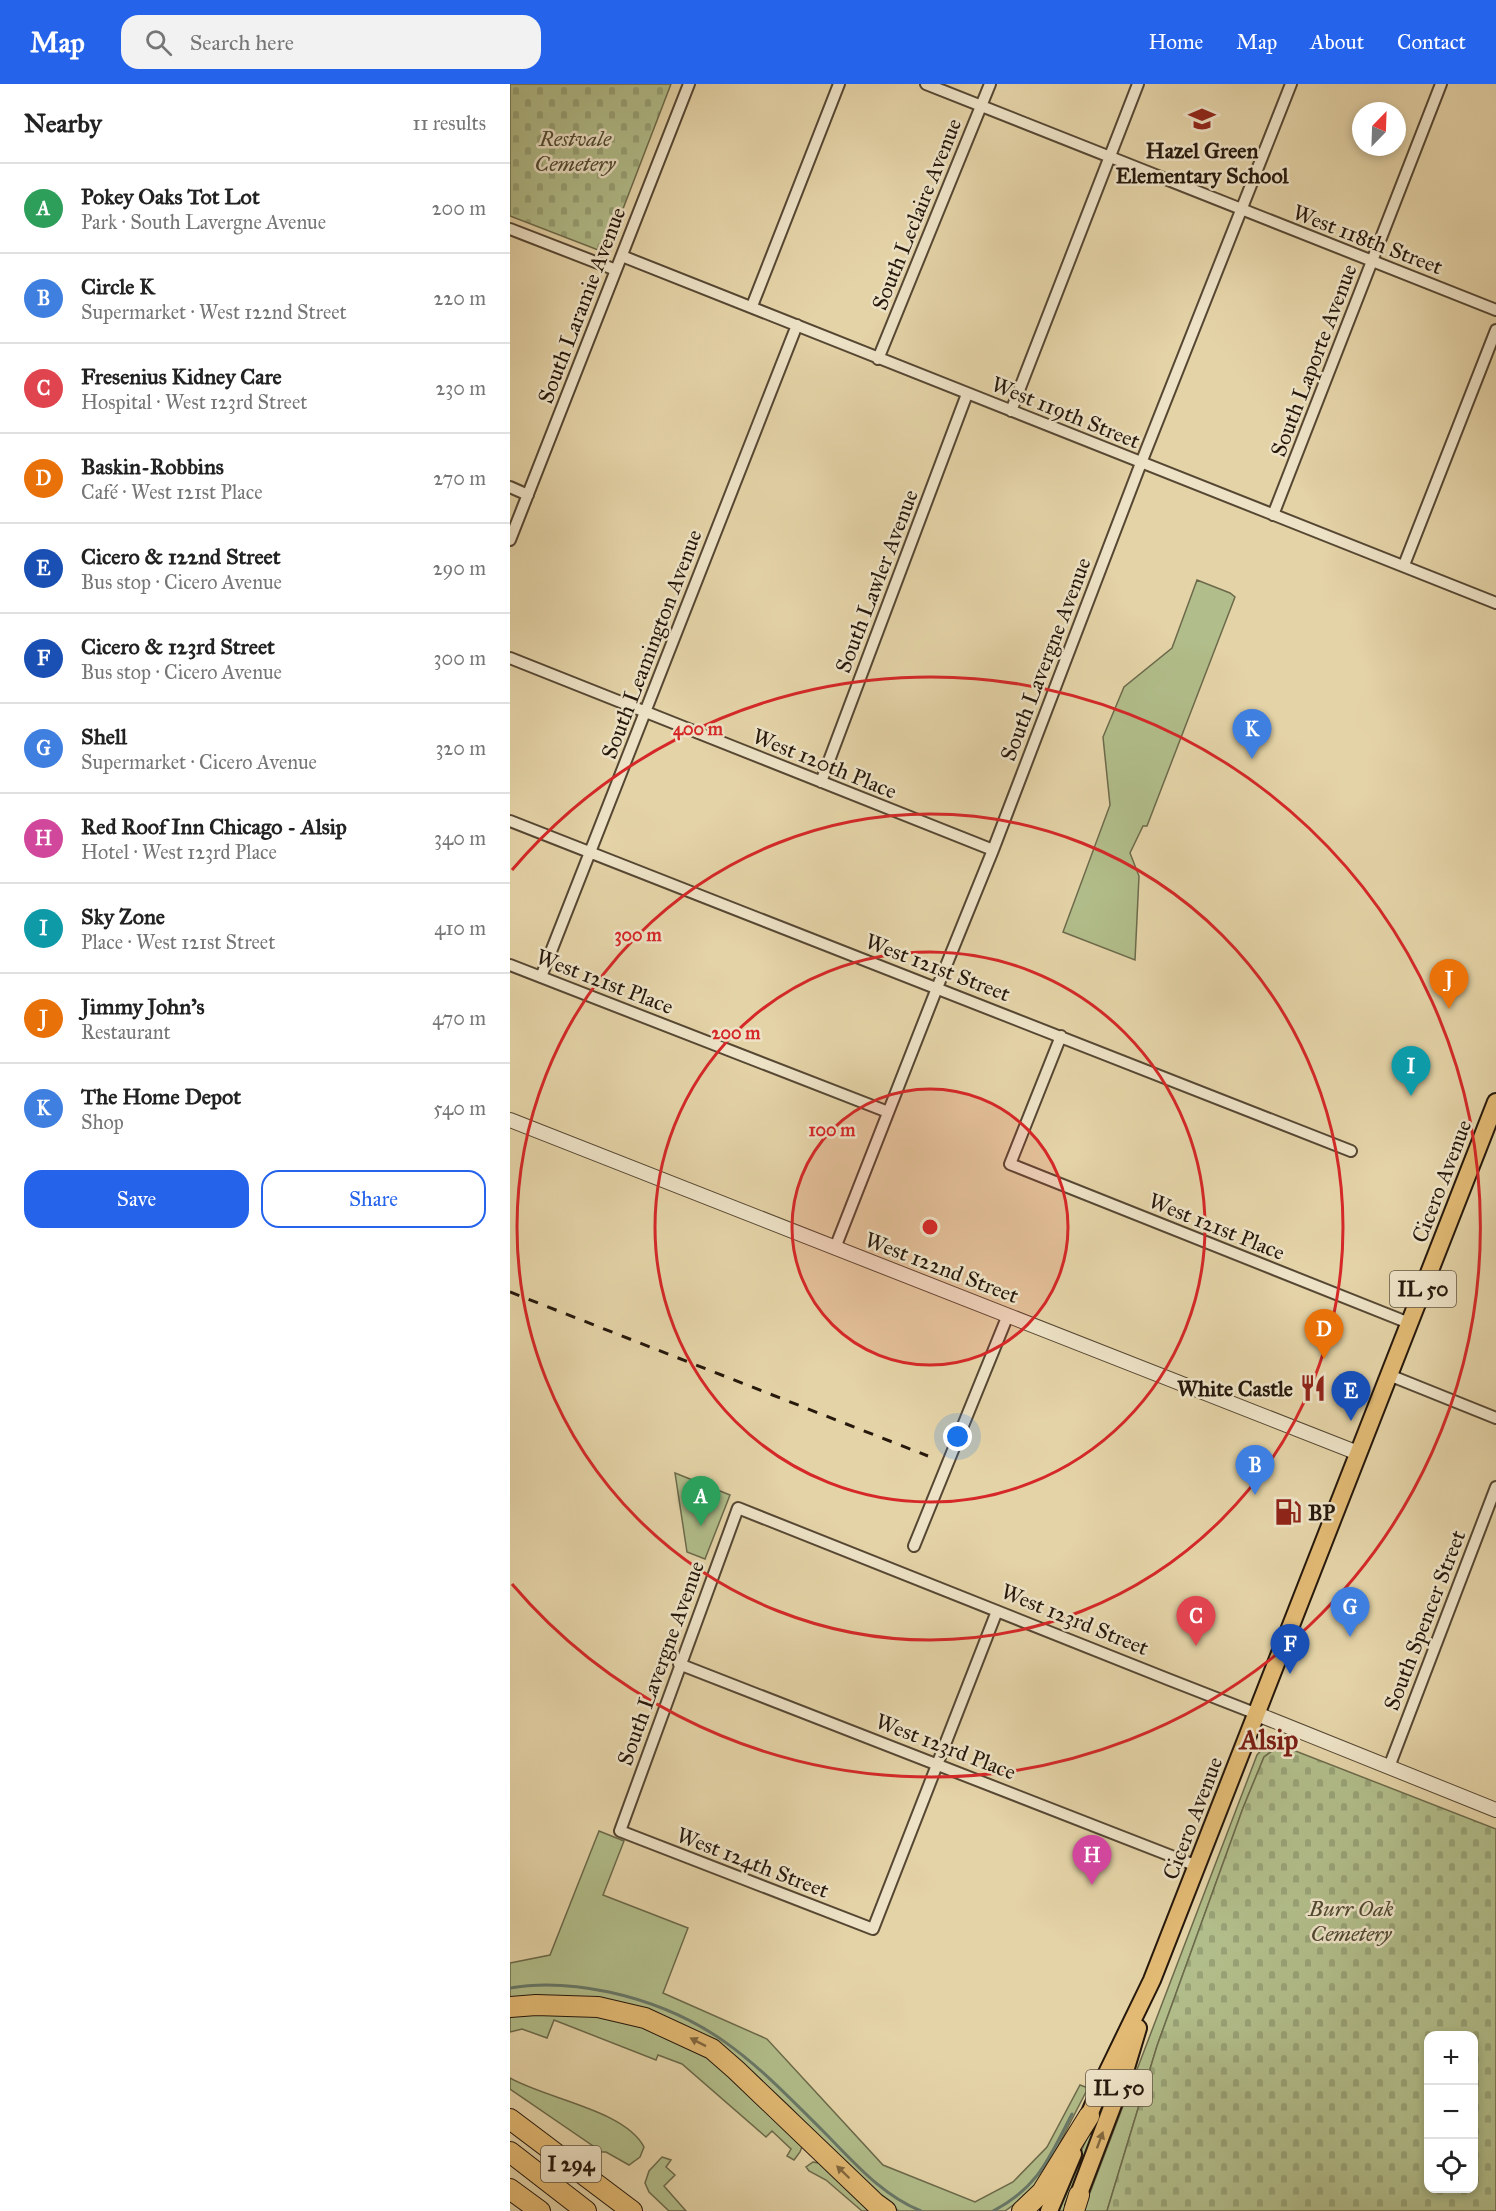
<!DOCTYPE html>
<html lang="en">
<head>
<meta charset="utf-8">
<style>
	:root { --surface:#fff; --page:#f2f2f2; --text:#222; --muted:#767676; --line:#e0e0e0; --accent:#2563eb }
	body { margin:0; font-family:"IM FELL Great Primer",serif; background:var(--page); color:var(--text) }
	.controls { position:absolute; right:18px; bottom:18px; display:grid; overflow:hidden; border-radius:12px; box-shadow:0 3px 9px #0003 }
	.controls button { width:54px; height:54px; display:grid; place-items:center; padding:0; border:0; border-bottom:2px solid var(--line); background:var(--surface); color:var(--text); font:30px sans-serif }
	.compass { position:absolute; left:842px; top:18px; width:54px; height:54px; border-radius:50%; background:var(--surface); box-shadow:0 3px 9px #0003; rotate:23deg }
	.you { position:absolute; left:448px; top:1353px; width:21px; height:21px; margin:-15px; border:4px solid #fff; border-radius:50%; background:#1a73e8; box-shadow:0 0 0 9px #1a73e833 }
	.badge { display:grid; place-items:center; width:39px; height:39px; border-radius:50%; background:var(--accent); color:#fff; font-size:20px; font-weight:700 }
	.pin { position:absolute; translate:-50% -50px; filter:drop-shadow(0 2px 3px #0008) }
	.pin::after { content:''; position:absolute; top:32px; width:21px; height:18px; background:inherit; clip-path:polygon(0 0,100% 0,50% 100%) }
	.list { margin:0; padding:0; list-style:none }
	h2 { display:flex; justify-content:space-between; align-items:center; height:78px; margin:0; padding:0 24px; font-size:26px }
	h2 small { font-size:20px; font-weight:400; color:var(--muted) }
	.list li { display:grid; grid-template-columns:39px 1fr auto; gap:18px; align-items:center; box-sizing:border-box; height:90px; padding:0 24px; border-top:2px solid var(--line) }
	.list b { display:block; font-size:22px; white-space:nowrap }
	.list p { margin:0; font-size:20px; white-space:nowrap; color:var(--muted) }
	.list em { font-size:20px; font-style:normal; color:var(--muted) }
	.actions { display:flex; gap:12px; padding:18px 24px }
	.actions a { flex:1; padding:14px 0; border:2px solid var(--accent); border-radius:18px; text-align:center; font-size:21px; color:var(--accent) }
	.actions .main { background:var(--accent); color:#fff }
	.icon { flex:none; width:33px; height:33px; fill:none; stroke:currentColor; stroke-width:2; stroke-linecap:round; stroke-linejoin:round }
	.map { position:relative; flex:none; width:986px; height:2127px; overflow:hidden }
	header { display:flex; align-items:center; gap:36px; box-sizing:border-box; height:84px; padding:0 30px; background:var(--accent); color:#fff }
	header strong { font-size:28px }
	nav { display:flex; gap:33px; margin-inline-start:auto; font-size:21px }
	.search { width:420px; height:54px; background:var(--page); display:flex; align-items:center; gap:15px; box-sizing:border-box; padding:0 21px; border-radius:18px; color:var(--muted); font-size:22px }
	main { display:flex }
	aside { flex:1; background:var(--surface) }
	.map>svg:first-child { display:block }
</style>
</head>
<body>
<header>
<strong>Map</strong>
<div class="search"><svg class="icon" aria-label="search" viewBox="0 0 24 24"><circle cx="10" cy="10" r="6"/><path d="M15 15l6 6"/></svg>Search here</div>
<nav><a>Home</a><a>Map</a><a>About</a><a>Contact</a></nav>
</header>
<main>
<aside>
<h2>Nearby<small>11 results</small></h2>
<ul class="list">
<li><span class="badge" style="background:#2e9e5b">A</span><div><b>Pokey Oaks Tot Lot</b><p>Park · South Lavergne Avenue</p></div><em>200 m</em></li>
<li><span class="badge" style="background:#3f7fe0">B</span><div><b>Circle K</b><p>Supermarket · West 122nd Street</p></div><em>220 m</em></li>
<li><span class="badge" style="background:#e0444e">C</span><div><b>Fresenius Kidney Care</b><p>Hospital · West 123rd Street</p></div><em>230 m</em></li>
<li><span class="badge" style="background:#e8710a">D</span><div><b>Baskin-Robbins</b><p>Café · West 121st Place</p></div><em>270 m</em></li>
<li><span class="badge" style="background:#1a4fb4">E</span><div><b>Cicero &amp; 122nd Street</b><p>Bus stop · Cicero Avenue</p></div><em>290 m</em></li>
<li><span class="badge" style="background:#1a4fb4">F</span><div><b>Cicero &amp; 123rd Street</b><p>Bus stop · Cicero Avenue</p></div><em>300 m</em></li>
<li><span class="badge" style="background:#3f7fe0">G</span><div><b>Shell</b><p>Supermarket · Cicero Avenue</p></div><em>320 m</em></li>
<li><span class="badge" style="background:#d1479c">H</span><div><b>Red Roof Inn Chicago - Alsip</b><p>Hotel · West 123rd Place</p></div><em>340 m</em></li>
<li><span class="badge" style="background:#0f9aa8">I</span><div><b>Sky Zone</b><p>Place · West 121st Street</p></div><em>410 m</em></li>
<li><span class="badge" style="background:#e8710a">J</span><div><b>Jimmy John's</b><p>Restaurant</p></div><em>470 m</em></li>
<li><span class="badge" style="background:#3f7fe0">K</span><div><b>The Home Depot</b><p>Shop</p></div><em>540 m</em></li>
</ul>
<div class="actions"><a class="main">Save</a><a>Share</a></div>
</aside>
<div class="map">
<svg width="986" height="2127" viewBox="0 0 986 2127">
	<defs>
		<pattern id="cemetery-stones" width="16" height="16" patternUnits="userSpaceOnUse" patternTransform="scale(1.5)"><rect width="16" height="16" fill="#b1bd8a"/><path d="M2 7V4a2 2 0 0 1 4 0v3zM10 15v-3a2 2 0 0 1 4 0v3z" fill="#98a276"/></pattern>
	</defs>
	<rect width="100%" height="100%" fill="#e4d3a7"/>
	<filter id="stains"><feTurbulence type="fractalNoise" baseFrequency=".00333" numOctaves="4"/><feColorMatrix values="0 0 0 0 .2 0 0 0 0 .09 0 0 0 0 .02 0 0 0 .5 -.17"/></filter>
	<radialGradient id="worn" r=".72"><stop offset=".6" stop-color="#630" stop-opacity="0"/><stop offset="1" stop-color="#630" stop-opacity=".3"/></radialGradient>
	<path fill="#b1bd8a" stroke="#6c6a4b" stroke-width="1.5" d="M687 496 720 509 725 513 637 742H633L620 769 629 792 625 876 553 848 600 721 593 653 614 603 662 564Z
		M165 1389 220 1411 195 1475 177 1468Z
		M772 1655 770 1661 754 1673 733 1724 647 1962 597 2127H573L747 1671 758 1659Z
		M89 1747 114 1757 93 1811 178 1844 153 1909 257 1955 373 2081 465 2118 503 2098 537 2063 570 2001 578 2004 526 2105 495 2127H389L358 2104 280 2023 226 1973 169 1942 0 1916V1879L40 1871Z
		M33 1929 79 1930 124 1939 177 1961 219 1987 293 2060 290 2068 284 2076 277 2072 281 2065 262 2047 256 2053 172 1980 148 1971 146 1976 44 1936 37 1954 12 1945 0 1948V1931Z
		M603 1992 608 1994 555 2127H546Z
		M0 1994C36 2015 115 2026 134 2063L130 2073 119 2081 96 2068H92L0 2005Z
		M152 2073 161 2076 156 2083 165 2091 154 2102 176 2127H159L139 2108 135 2099 139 2087Z
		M303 2078 314 2080 363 2127H352L316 2096 299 2087 296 2083Z"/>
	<path fill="url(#cemetery-stones)" stroke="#6c6a4b" stroke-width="1.5" fill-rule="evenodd" d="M0 0H161L96 169 0 132Z
		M770 1661 986 1745V2127H597L647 1962 733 1724 754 1673ZM918 1952H964V2104H918Z"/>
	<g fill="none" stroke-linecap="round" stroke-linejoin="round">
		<path stroke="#697868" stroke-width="3" d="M0 1904C34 1898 66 1901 99 1908 199 1930 244 1978 313 2047 343 2077 371 2111 411 2127
			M483 2127C529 2103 539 2074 562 2030"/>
		<defs>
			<path id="minor" d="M416 0 986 226
				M0 145 106 186
				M112 172 986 519
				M242 222 329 0
				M368 275 480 0
				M501 327 628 0
				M0 403 18 411
				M763 431 931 0
				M0 456 179 0
				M894 481 986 246
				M0 574 483 766
				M311 698 457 310
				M0 737 841 1067
				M0 881 378 1028
				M31 893 287 241
				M551 952 500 1080 899 1239
				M325 1164 427 904 483 766 631 379 781 0
				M879 1291 986 1334
				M404 1462 498 1231
				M487 1527 363 1845 110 1747 228 1424 660 1596 747 1630
				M169 1580 687 1782
				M879 1683 986 1403"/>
			<path id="tertiary" d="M0 1036 848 1369
				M747 1630 986 1726"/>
			<path id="primary" d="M574 2043 596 1991 642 1896 986 1018
				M564 2123 612 1997 628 1944
				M539 2127 563 2070"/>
			<path id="motorway" d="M0 1923 26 1921 88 1923 135 1934 202 1965 226 1986 365 2119 376 2127
				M0 2035 122 2127
				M0 2068 76 2127
				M0 2105 30 2127
				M512 2127 532 2108 579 2032
				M564 2127 569 2111"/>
		</defs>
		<use href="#minor" stroke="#564733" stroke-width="14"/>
		<use href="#tertiary" stroke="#564733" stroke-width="16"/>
		<use href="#primary" stroke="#26180c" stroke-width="20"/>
		<use href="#motorway" stroke="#26180c" stroke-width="22"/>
		<use href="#minor" stroke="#ede2c6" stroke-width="10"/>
		<use href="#tertiary" stroke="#ede2c6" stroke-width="14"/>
		<use href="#primary" stroke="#e2ba74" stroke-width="16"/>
		<use href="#motorway" stroke="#e2ba74" stroke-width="20"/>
		<path stroke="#26180c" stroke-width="3" stroke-dasharray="10 10" stroke-linecap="butt" d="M0 1208 418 1372"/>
	</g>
	<defs><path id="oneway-solid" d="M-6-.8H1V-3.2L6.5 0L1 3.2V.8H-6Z" transform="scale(1.5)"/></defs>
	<g fill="#846940">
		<use href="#oneway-solid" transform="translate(188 1958) rotate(-153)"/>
		<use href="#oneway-solid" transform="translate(590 2056) rotate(-70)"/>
		<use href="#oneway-solid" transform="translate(333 2088) rotate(-136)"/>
	</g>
	<circle cx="420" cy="1143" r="138" fill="#d62828" fill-opacity=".12"/>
	<g fill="none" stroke="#d62828" stroke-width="3">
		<circle cx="420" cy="1143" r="138"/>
		<circle cx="420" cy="1143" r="275"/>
		<circle cx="420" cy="1143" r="413"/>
		<path d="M2 786A550 550 0 1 1 2 1500"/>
	</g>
	<defs>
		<symbol id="school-bare" viewBox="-9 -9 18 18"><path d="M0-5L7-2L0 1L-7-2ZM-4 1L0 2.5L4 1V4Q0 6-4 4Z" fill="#8f2418" stroke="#ede2c6" stroke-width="2.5" paint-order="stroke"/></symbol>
		<symbol id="restaurant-bare" viewBox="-9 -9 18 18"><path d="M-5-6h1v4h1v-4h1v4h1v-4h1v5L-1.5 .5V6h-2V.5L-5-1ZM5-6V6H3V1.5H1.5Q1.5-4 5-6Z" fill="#8f2418" stroke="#ede2c6" stroke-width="2.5" paint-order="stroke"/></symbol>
		<symbol id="fuel-bare" viewBox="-9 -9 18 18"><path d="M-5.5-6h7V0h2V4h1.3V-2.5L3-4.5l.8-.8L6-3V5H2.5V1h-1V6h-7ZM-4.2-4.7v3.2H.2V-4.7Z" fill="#8f2418" stroke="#ede2c6" stroke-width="2.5" paint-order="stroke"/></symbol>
	</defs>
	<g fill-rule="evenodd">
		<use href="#school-bare" x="673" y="16" width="38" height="38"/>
		<use href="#restaurant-bare" x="784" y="1285" width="38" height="38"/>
		<use href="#fuel-bare" x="759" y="1409" width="38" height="38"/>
	</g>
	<g text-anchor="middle" stroke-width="5" stroke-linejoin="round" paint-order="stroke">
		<g fill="#ede2c6" stroke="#625544" stroke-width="1.5">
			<rect x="880" y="1187" width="66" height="36" rx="4.5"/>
			<rect x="576" y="1986" width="66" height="36" rx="4.5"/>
			<rect x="31" y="2062" width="60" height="36" rx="4.5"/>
		</g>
		<g font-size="21" font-weight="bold" fill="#26180c">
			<text x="913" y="1212">IL 50</text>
			<text x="609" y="2011">IL 50</text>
			<text x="61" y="2087">I 294</text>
		</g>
		<g font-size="22" font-style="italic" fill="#504a32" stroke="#ede2c6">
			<text x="65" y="62">Restvale<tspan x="65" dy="25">Cemetery</tspan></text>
			<text x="841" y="1832">Burr Oak<tspan x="841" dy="25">Cemetery</tspan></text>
		</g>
		<g font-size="22" font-weight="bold" fill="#26180c" stroke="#ede2c6">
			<text x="692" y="74">Hazel Green<tspan x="692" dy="25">Elementary School</tspan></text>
			<text x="783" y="1312" text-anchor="end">White Castle</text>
			<text x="798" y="1436" text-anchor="start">BP</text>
		</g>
		<g font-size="22" fill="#26180c" stroke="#ede2c6">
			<text transform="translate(406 130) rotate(-68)" y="8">South Leclaire Avenue</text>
			<text transform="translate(858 155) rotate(21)" y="8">West 118th Street</text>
			<text transform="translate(71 221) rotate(-69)" y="8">South Laramie Avenue</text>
			<text transform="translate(803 276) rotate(-69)" y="8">South Laporte Avenue</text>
			<text transform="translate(556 328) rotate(22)" y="8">West 119th Street</text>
			<text transform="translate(366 497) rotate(-69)" y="8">South Lawler Avenue</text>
			<text transform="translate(141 560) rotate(-69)" y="8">South Leamington Avenue</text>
			<text transform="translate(535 575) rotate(-69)" y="8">South Lavergne Avenue</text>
			<text transform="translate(315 679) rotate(22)" y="8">West 120th Place</text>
			<text transform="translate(428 883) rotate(21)" y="8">West 121st Street</text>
			<text transform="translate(95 897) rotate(21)" y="8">West 121st Place</text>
			<text transform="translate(931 1097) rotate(-69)" y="8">Cicero Avenue</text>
			<text transform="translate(707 1142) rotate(22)" y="8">West 121st Place</text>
			<text transform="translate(432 1183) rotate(21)" y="8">West 122nd Street</text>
			<text transform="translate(565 1535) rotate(22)" y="8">West 123rd Street</text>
			<text transform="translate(914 1536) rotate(-69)" y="8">South Spencer Street</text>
			<text transform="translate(150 1579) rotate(-70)" y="8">South Lavergne Avenue</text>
			<text transform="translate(436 1662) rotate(21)" y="8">West 123rd Place</text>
			<text transform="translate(682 1734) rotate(-69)" y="8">Cicero Avenue</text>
			<text transform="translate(243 1778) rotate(21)" y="8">West 124th Street</text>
		</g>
		<g font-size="28" font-weight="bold" fill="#7a1f14" stroke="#ede2c6">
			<text x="759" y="1665">Alsip</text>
		</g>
	</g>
	<circle cx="420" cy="1143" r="9" fill="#d62828" stroke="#ede2c6" stroke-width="3"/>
	<g font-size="18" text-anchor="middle" font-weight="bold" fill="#d62828" stroke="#ede2c6" stroke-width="5" stroke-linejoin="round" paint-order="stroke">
		<text x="188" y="651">400 m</text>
		<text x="128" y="857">300 m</text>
		<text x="226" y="955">200 m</text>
		<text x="322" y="1052">100 m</text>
	</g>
	<rect width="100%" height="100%" filter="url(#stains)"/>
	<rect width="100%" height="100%" fill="url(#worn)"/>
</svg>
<div class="controls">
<button>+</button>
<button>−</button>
<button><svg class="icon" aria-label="locate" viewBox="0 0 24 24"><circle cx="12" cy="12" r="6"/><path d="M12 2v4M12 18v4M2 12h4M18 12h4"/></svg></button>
</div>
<svg class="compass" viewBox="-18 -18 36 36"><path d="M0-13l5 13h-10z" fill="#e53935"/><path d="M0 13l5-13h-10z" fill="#767676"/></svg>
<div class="you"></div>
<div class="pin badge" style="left:191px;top:1442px;background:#2e9e5b">A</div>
<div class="pin badge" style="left:745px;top:1411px;background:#3f7fe0">B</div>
<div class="pin badge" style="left:686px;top:1562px;background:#e0444e">C</div>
<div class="pin badge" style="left:814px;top:1275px;background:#e8710a">D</div>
<div class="pin badge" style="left:841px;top:1337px;background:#1a4fb4">E</div>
<div class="pin badge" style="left:780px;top:1590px;background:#1a4fb4">F</div>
<div class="pin badge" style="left:840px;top:1553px;background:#3f7fe0">G</div>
<div class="pin badge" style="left:582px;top:1801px;background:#d1479c">H</div>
<div class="pin badge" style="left:901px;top:1012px;background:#0f9aa8">I</div>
<div class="pin badge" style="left:939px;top:925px;background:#e8710a">J</div>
<div class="pin badge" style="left:742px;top:675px;background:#3f7fe0">K</div>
</div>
</main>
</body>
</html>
